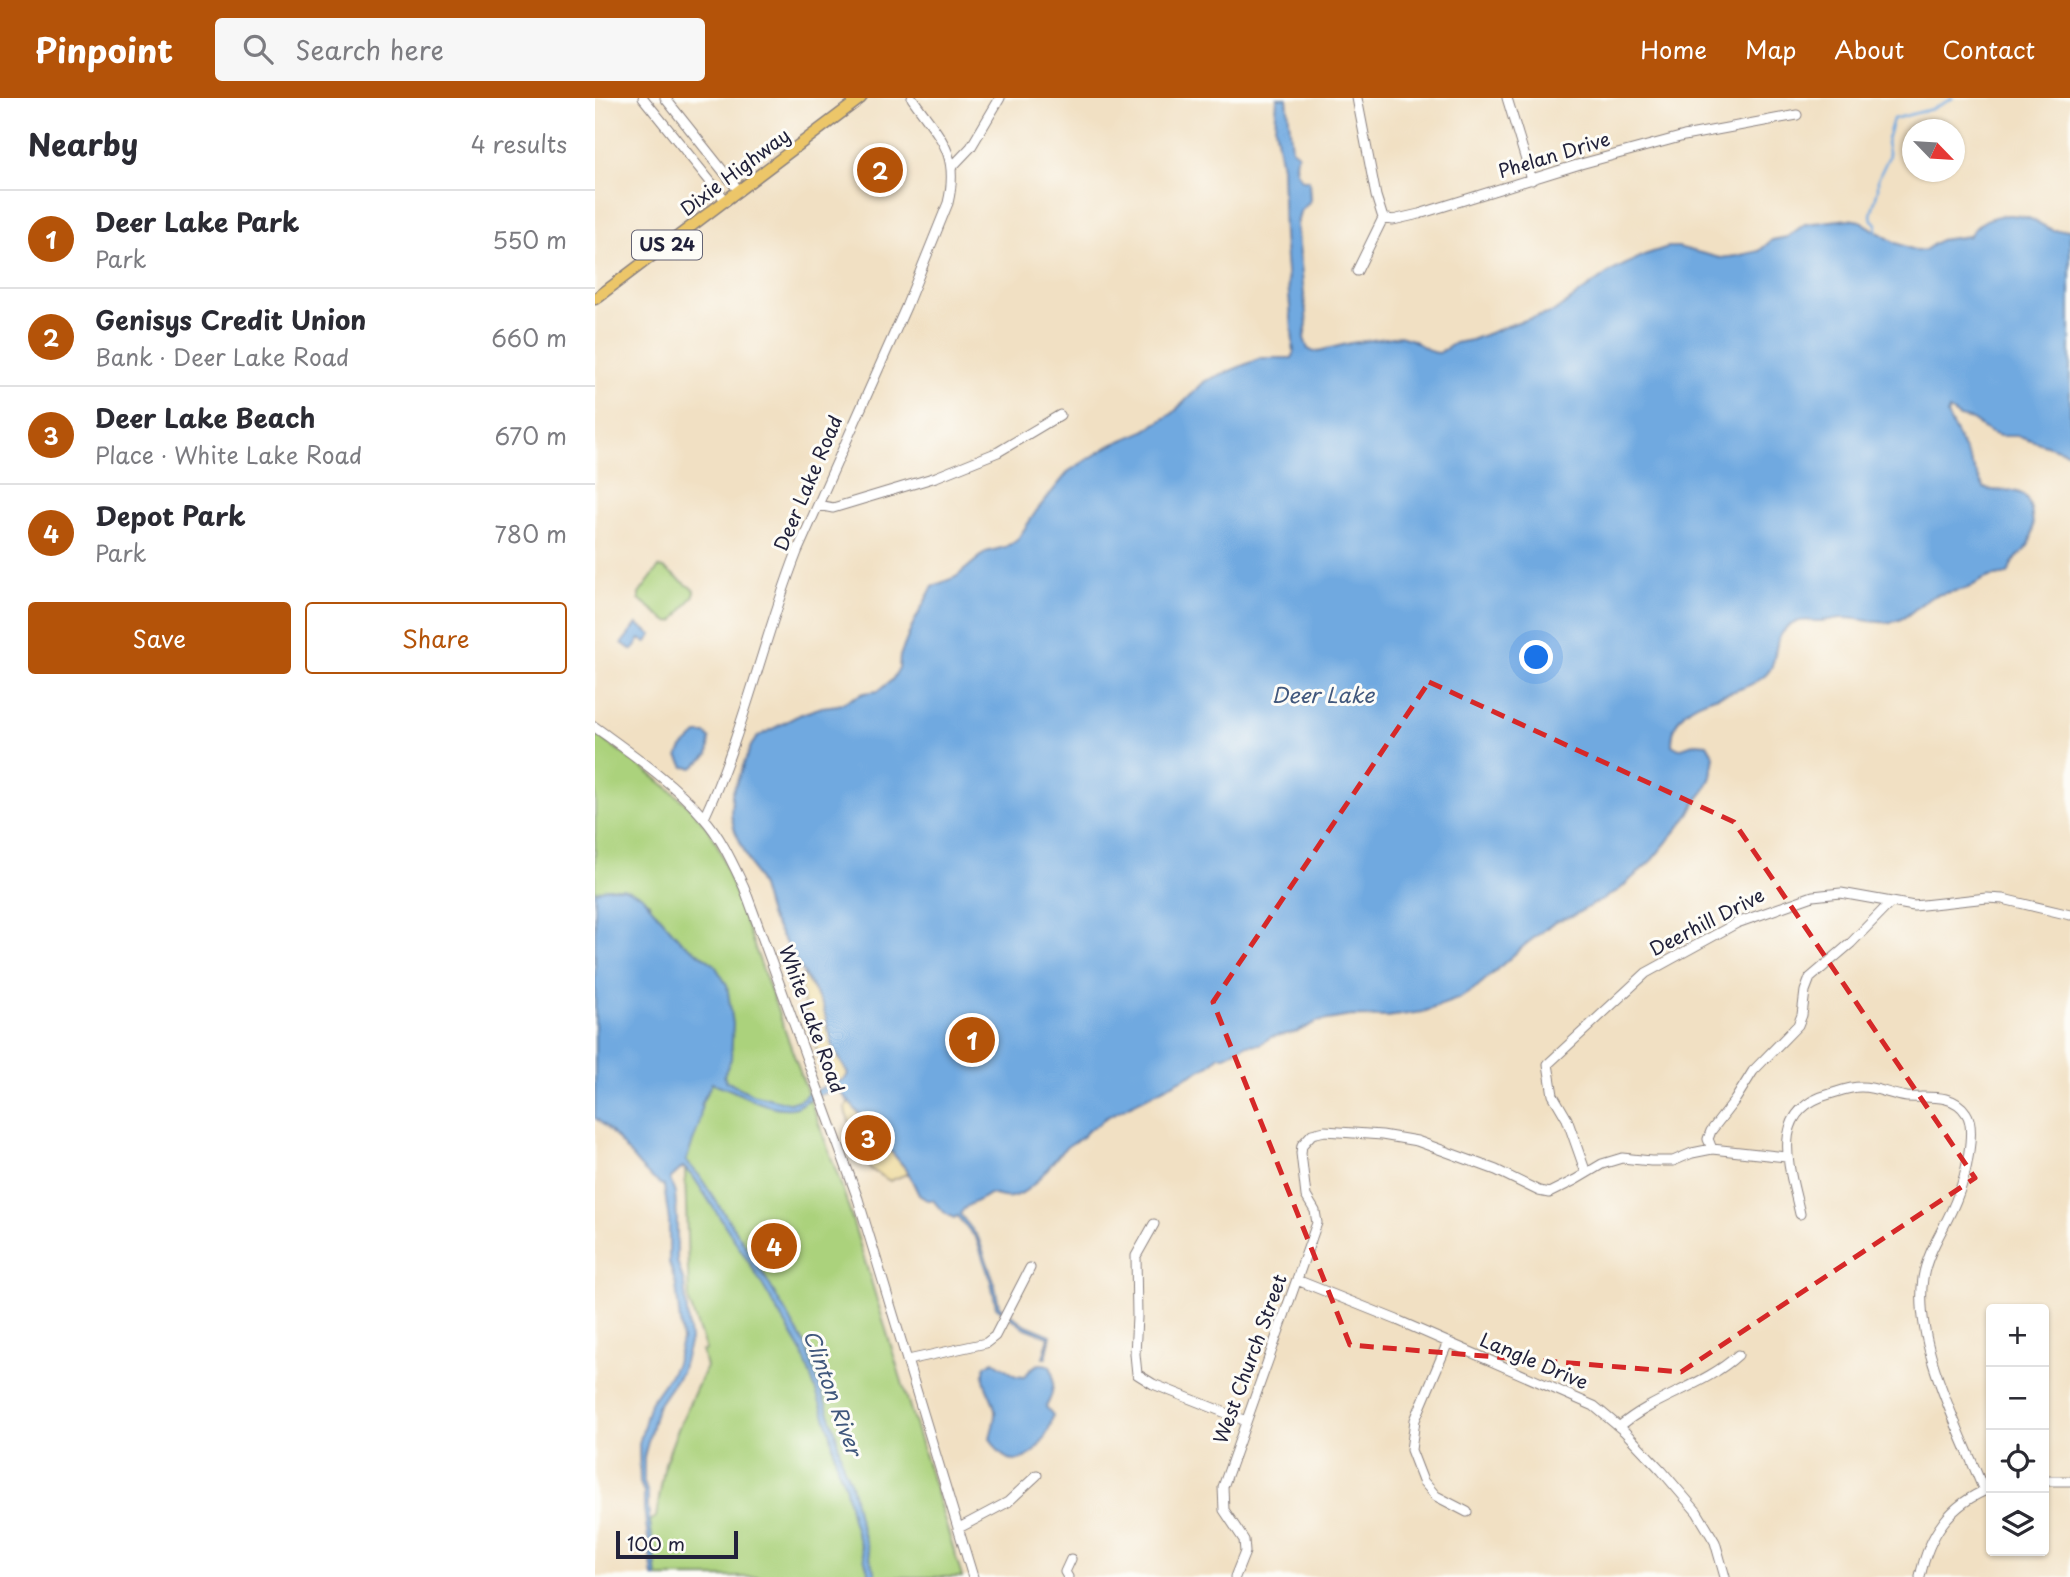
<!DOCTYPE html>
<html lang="en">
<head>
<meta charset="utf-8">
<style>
	:root { --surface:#fff; --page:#f7f7f7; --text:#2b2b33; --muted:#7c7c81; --line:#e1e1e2; --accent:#b45309 }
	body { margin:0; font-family:"Playpen Sans",sans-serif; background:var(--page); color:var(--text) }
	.controls { position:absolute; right:21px; bottom:21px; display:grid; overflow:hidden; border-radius:7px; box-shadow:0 2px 5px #0004 }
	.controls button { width:63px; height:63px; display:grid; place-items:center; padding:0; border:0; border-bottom:2px solid var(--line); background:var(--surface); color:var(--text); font:35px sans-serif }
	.compass { position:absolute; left:1307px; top:21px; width:63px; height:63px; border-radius:50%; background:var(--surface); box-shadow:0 2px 5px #0004; rotate:115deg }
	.scale { position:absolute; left:21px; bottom:18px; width:122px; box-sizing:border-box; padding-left:7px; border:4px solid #22223b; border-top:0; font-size:19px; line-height:24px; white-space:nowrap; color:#22223b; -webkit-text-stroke:5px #fdfcf7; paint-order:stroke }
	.you { position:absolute; left:942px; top:560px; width:24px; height:24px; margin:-18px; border:5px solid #fff; border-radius:50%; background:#1a73e8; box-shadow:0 0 0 10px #1a73e833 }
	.badge { display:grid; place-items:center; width:46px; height:46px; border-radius:50%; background:var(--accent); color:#fff; font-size:23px; font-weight:700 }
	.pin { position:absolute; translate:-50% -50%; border:4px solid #fff; box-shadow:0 2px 7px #0006 }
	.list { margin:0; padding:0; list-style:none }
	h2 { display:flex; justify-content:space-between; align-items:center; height:91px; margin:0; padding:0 28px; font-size:30px }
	h2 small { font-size:23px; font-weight:400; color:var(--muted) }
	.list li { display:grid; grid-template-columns:46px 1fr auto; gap:21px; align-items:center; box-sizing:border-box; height:98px; padding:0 28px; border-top:2px solid var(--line) }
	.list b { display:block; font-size:26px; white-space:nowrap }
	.list p { margin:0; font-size:23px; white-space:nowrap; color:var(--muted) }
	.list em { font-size:23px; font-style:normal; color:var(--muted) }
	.actions { display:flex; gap:14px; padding:21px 28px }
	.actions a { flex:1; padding:16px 0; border:2px solid var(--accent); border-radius:7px; text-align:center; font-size:24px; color:var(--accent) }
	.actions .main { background:var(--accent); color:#fff }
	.icon { flex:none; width:38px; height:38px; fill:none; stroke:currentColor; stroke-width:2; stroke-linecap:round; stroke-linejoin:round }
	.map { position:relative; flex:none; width:1475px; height:1479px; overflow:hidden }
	header { display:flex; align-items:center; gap:42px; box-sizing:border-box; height:98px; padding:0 35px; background:var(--accent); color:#fff }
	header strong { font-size:33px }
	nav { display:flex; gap:38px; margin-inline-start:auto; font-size:24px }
	.search { width:490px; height:63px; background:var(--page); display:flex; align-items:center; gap:18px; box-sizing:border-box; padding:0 24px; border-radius:7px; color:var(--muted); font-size:26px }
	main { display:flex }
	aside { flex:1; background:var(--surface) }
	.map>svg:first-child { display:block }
</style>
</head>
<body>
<header>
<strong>Pinpoint</strong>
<div class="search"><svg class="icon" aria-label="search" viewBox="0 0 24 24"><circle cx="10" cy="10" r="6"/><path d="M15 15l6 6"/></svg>Search here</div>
<nav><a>Home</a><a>Map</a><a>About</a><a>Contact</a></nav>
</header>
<main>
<aside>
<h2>Nearby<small>4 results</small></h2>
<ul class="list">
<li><span class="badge">1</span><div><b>Deer Lake Park</b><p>Park</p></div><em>550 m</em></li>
<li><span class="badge">2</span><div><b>Genisys Credit Union</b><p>Bank · Deer Lake Road</p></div><em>660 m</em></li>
<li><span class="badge">3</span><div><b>Deer Lake Beach</b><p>Place · White Lake Road</p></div><em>670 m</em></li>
<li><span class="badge">4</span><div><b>Depot Park</b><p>Park</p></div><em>780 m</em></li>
</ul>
<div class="actions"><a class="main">Save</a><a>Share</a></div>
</aside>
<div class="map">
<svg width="1475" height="1479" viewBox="0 0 1475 1479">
	<rect width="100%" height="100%" fill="#fdfcf7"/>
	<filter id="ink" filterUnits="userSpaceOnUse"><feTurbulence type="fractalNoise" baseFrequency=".0143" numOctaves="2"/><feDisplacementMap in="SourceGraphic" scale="14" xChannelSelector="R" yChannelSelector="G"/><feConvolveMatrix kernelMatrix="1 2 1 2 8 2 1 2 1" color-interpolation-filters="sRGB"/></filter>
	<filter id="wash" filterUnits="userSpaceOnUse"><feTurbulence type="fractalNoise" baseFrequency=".00686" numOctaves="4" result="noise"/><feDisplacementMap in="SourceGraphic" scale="28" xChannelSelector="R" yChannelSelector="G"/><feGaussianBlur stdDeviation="1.57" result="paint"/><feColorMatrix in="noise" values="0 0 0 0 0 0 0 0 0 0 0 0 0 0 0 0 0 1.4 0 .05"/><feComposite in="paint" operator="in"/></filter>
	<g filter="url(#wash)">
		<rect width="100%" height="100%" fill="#f1e0c3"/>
		<path fill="#abd27c" stroke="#667a5c" stroke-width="2" d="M64 469 69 470 99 492V497L79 523 73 524 44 501V496Z
			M0 635C43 668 118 712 130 768L248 1092 367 1479H62L55 1423 61 1419 70 1365 82 1333 111 1269 107 1253 111 1252 94 1204 90 1073 54 804 0 794Z"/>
		<path fill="#eeda9e" stroke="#887e6c" stroke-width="2" d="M205 878H209L228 908 237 947 253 976 250 981 240 985C238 982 234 980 232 977 224 966 202 888 205 878Z
			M255 1003 314 1075 295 1083 275 1071 251 1016 250 1010Z"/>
		<path fill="#70a9e0" stroke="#49668e" stroke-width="2" d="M682 0H692L697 51 703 56C700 65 700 75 708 82H714L715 103 705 114 702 127 712 226 709 240 713 251 719 254 756 245 805 238 817 242 837 254 844 255 860 245 876 242 923 224 959 214 1013 175 1049 157 1073 149H1083L1125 160 1141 158 1164 153 1177 142 1192 139 1210 126 1253 121 1265 123 1301 145 1322 153 1330 152 1345 142 1374 138C1386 118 1411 113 1433 120 1442 123 1450 129 1458 132 1463 133 1470 131 1475 132V355L1424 338H1405L1394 334 1377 322 1365 319 1354 312 1352 317 1389 390C1400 395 1411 390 1422 394 1439 398 1440 431 1435 444 1431 454 1421 458 1417 466 1415 469 1415 473 1413 476 1406 478 1399 477 1392 480 1385 482 1380 487 1373 490 1362 494 1348 494 1337 499 1322 506 1314 521 1297 524 1281 526 1265 520 1249 520 1240 520 1232 523 1223 523 1216 523 1208 521 1201 524 1170 539 1189 565 1167 580 1135 603 1077 595 1077 647L1084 651 1101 645 1112 646 1119 658 1116 679 1110 692 1102 702 1094 717 1057 762 1024 792 979 817 960 824 931 846 882 889 865 900 828 914 792 919 756 918 721 924 702 934 676 939 665 946 650 947 630 958H624L615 967 510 1020 503 1027 493 1032C488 1042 476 1044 468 1052 454 1067 437 1096 416 1099 408 1101 401 1096 394 1096 384 1104 371 1105 365 1116L383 1139 399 1183 404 1208 429 1226 456 1237 451 1260H448L454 1239 428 1229 401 1209 396 1184 381 1140 362 1118 359 1120C348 1115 344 1110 338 1102H332L324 1097 312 1072 243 991C235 994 225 996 217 1000 209 1004 206 1009 197 1010 169 1013 143 992 117 985L107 1004 104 1027 91 1063 104 1077 160 1162 210 1247 240 1332 248 1368 256 1385 263 1419 281 1479H275L257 1421 250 1387 242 1369 235 1333 207 1254 155 1166 99 1080 88 1069 75 1081 80 1096 82 1121V1163L89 1185 95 1242 86 1274 62 1309 49 1359V1384L53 1396V1410L62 1479H58L49 1410V1394L45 1385 44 1346 55 1305 76 1275 81 1265 87 1242 81 1187 74 1164V1123L69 1088C41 1073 27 1039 0 1020V794L11 790H28L46 797 86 843 119 866 132 887 138 926 136 961 129 977 131 983 157 996 194 1005 205 1002 213 995 250 981 253 976 237 947 228 908 174 817 166 789 140 733 136 717 137 696 156 648 162 639 204 617 227 609 243 607 269 595 283 593 297 582 304 570 305 558 318 526 338 488 361 479 391 454 410 449 422 442 442 412 474 373 516 347 549 333 578 315 610 283 666 260H697L699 256 689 138 687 69 680 29Z
			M42 526 57 537 51 545 45 541 37 552 27 545Z
			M102 636H111L115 641 113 657 98 670 89 669 83 658 87 650Z
			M399 1263 421 1278 429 1279C437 1270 442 1262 455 1268 461 1281 458 1297 451 1309L458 1317C455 1335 437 1368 414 1361 405 1358 400 1348 395 1340 397 1331 401 1321 400 1312 397 1294 385 1287 390 1268Z"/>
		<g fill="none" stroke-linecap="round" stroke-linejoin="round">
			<path stroke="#70a9e0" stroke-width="2.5" d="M1281 132 1282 126 1277 122 1276 117 1283 91V81L1294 58 1291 45 1298 21 1337 11 1358 0"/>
		</g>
	</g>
	<g filter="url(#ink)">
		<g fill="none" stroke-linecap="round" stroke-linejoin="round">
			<defs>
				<path id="minor" d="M48 0 131 103
					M70 0 144 93
					M762 0 781 98 788 120
					M912 0 937 82
					M357 69 376 49 405 0
					M788 120 798 122 824 116 982 67 1089 38 1202 17
					M762 173 788 120
					M223 407 238 410 341 379 403 354 465 317
					M0 629C37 656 78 684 108 719 126 739 137 764 149 789L263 1101 378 1479
					M109 720C149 634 168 541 202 454L311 209 353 105C365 54 344 39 317 0
					M1117 1051 1113 1041 1116 1033 1140 1002 1158 973 1203 927 1207 917 1210 893 1215 880 1256 845 1296 804
					M991 1075 972 1021 958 997 953 966 1051 875 1142 825 1218 798 1246 795 1319 808 1392 800 1408 801 1475 817
					M1205 1116C1195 1070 1172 1013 1235 996 1245 993 1255 989 1266 989 1282 989 1296 997 1312 999 1333 1000 1358 995 1371 1015 1382 1030 1370 1080 1363 1097 1353 1126 1333 1150 1328 1180 1318 1246 1365 1332 1389 1393
					M559 1126 541 1158 542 1219 540 1256 542 1276 558 1286 651 1323
					M702 1182 802 1222 999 1308 1029 1333 1067 1373 1102 1414 1120 1444 1130 1479
					M853 1244 820 1322 816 1352 828 1383 841 1398 872 1414
					M313 1262 391 1245 400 1238 435 1170
					M1024 1329C1060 1298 1108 1289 1143 1257
					M1449 1383H1475
					M364 1430 413 1404 442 1377
					M473 1479 470 1474 476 1461
					M640 1479 650 1454 649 1442 629 1412 628 1389 722 1125 720 1113 711 1098 706 1055 707 1047 717 1036 730 1033 787 1037 822 1043 901 1072 944 1093 954 1095 980 1082 1007 1066 1027 1060 1056 1063H1078L1097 1055 1117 1051 1191 1059
					M1325 1479C1334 1437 1354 1406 1396 1390"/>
				<path id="major" d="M0 201 266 0"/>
			</defs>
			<use href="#minor" stroke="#8a817f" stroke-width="11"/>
			<use href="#major" stroke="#8a817f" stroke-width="13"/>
			<use href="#minor" stroke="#fff" stroke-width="9"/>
			<use href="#major" stroke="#ecc669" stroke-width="10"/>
		</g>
	</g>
	<path fill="none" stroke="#d62828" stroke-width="5" stroke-dasharray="14 9" stroke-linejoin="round" d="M834 584 1139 724 1380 1080 1086 1274 755 1247 618 904Z"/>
	<g text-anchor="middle" stroke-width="6" stroke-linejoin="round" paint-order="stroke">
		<rect fill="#fdfcf7" stroke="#646373" stroke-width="2" x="37" y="132.5" width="70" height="29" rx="5"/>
		<g font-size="18" font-weight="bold" fill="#22223b">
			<text x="72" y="153">US 24</text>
		</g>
		<g font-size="19" fill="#22223b" stroke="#fdfcf7">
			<text transform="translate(959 57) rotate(-17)" y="7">Phelan Drive</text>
			<text transform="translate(140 74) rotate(-37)" y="7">Dixie Highway</text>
			<text transform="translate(213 385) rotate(-67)" y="7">Deer Lake Road</text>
			<text transform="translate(1112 824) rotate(-27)" y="7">Deerhill Drive</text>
			<text transform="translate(217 921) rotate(70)" y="7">White Lake Road</text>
			<text transform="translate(655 1261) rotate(-70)" y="7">West Church Street</text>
			<text transform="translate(939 1263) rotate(23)" y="7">Langle Drive</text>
		</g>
		<g font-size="21" font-style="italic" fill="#41587d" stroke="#fdfcf7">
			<text x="728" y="605">Deer Lake</text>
			<text transform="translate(237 1295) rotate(70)" y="7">Clinton River</text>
		</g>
	</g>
</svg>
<div class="controls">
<button>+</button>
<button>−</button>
<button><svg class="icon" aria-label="locate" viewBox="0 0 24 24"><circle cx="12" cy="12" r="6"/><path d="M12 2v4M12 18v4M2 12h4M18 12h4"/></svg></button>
<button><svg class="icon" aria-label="layers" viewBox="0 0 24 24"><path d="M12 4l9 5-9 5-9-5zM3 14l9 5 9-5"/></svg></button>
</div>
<svg class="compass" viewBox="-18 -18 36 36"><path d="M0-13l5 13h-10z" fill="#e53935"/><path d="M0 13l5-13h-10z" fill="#7c7c81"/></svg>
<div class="scale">100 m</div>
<div class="you"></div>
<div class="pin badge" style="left:377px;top:942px">1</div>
<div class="pin badge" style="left:285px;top:72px">2</div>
<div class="pin badge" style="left:273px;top:1040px">3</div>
<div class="pin badge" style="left:179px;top:1148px">4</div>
</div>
</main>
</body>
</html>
